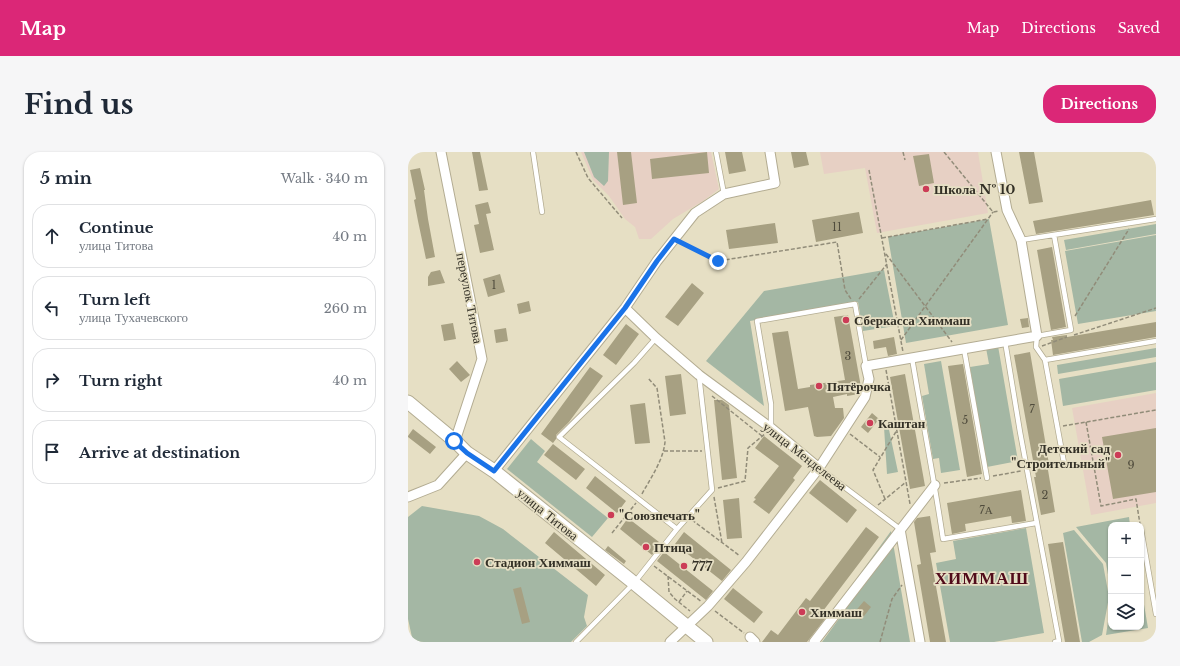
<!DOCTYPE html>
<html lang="en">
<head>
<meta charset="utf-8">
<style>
	:root { --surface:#fff; --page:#f6f6f7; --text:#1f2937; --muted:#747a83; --line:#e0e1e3; --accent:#db2777 }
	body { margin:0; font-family:"Libre Baskerville",serif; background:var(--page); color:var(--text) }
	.controls { position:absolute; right:12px; bottom:12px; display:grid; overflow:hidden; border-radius:8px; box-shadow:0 1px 3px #0004 }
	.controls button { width:36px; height:36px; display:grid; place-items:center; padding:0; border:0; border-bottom:1px solid var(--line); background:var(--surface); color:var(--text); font:20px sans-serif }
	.stop { position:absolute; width:12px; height:12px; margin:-9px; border:3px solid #1a73e8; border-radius:50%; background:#fff }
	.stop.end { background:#1a73e8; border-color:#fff; box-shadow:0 1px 4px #0008 }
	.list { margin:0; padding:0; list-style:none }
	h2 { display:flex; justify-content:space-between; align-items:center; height:52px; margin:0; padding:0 16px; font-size:17px }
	h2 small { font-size:13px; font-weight:400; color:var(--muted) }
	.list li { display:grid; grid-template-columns:26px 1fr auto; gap:12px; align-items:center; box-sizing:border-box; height:64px; margin:0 8px 8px; padding:0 8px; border:1px solid var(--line); border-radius:16px }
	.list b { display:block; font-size:15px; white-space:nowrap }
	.list p { margin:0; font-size:13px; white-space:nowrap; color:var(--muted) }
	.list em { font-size:13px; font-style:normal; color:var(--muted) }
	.icon { flex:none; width:22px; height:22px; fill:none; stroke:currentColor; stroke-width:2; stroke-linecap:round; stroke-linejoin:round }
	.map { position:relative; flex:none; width:748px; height:490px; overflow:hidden; border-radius:16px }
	header { display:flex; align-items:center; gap:24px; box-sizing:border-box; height:56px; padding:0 20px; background:var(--accent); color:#fff }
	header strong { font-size:19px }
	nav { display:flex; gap:22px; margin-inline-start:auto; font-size:14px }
	.intro { display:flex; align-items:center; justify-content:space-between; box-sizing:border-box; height:96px; padding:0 24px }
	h1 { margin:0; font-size:28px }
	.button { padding:10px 18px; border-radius:16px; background:var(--accent); color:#fff; font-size:14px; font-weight:700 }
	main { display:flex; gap:24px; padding:0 24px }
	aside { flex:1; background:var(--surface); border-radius:16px; box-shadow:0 1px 3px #0004 }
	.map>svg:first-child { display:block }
</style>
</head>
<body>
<header>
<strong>Map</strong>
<nav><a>Map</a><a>Directions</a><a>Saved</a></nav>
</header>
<div class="intro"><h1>Find us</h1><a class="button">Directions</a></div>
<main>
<aside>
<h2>5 min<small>Walk · 340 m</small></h2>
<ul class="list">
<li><svg class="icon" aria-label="ahead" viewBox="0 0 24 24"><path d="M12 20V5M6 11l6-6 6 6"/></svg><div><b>Continue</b><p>улица Титова</p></div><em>40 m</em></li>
<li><svg class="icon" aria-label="left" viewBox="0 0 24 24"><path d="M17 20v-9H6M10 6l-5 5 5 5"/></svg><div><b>Turn left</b><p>улица Тухачевского</p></div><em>260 m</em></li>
<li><svg class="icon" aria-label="right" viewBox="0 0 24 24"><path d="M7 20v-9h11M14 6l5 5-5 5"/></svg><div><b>Turn right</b></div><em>40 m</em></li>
<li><svg class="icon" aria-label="arrive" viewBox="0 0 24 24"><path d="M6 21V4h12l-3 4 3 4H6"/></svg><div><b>Arrive at destination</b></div></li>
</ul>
</aside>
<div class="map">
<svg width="748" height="490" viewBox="0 0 748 490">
	<rect width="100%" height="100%" fill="#e6dfc4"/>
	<path fill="#e7d0c4" d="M173 0H303L311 37 295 49 265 67 243 87H231L227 75 217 67 201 44 185 28Z
		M412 0H570L580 61 469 81 457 16 416 22Z
		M748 241V351L683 363 664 256Z"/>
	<path fill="#a4b7a4" d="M176 0H201L200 29 196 34 186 25Z
		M581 67 600 173 498 191 480 85Z
		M748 72V82L658 98 656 88Z
		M748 83V159L670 172 657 99Z
		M476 118 487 174 455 179 450 150 342 169 356 254 298 209 356 139Z
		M590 194 610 309 579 315 562 215 581 212 578 196Z
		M748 196V205L650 222 649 213Z
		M533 209 552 318 533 321 531 306 525 307 514 244 521 242 516 212Z
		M748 210V238L655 254 651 227Z
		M480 273 490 320 479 322 476 275Z
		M123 287 137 299 129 310 200 366 184 385 99 317Z
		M14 354 71 364 95 377 180 443 176 465 179 474 163 490H5L0 467V365Z
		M721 365 722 373H703V440L698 411 668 375Z
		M618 376 636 481 586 490H542L528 411 548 407 545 389Z
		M666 378 695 412 701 445 694 483 681 490H674L655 381Z
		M483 379 502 490H414L433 464 426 458Z
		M733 435 740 476 698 483 703 449V475H733Z"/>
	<path fill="#a7a082" d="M64 0H72L80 38 71 39Z
		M209 0H223L229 51 215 53Z
		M299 0 301 21 244 27 242 7Z
		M317 0H334L338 19 321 22Z
		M383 0H398L401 13 386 16Z
		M611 0H626L635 50 621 52Z
		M521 2 526 31 511 34 505 4Z
		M12 16 17 38H16L20 67 27 105 18 107 10 69 6 48 8 47 2 18Z
		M743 48 746 63 628 82 625 69Z
		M80 50 83 61 78 62 86 98 72 101 66 73 71 72 67 53Z
		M451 60 455 81 408 90 404 68Z
		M367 71 370 91 321 97 318 78Z
		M644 95 658 175 643 178 629 98Z
		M32 118 37 131 20 134V125L23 120Z
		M92 122 97 140 80 145 75 127Z
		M284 131 296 141 270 174 257 165Z
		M121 149 123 159 111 162 109 152Z
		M440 163 453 235 451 242 439 244V242L425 245 427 256H435L436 266 423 284 409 285 406 284 400 255 377 259 364 181 380 179 390 237 402 235V233L437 228 426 165Z
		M620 166 621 175 614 176 612 167Z
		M748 170V185L645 203 643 188H645L644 185 659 183V185Z
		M45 171 48 187 36 189 33 173Z
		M218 172 231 182 208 213 195 203Z
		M98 176 100 189 88 191 86 178Z
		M486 185 489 202 480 204 478 195 466 197 465 189Z
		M622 200 641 312H639L647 360 633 363 626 325H628L606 203Z
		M49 209 62 223 53 230 41 217Z
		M555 212 574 322 559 325 540 214Z
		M182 215 195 224 161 270 148 283V287L145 291 133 282Z
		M273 222 278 262 262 264 257 224Z
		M497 222 517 334 502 337 482 225Z
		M306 248H314L321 253 329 326 314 328Z
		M237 251 242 291 227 292 222 253Z
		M464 261 471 267 460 281 453 275Z
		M748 276V340L705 347 694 285Z
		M5 277 28 295 22 302 0 285V284Z
		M356 284 394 314 385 326 387 328 361 362 345 350 348 347 346 346 371 314 347 296Z
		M145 292 177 317 168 328 136 303Z
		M187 324 218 349 209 361 178 336Z
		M412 328 449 358 439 371 401 341Z
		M613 338 618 369 604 371 603 364 557 372 558 379 544 382 539 351Z
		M331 346 334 386 319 387 315 348Z
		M522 364 528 400 522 401 538 490H522L509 413 513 412 506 370 509 366Z
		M220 366 251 390 248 394 250 395 244 403 212 377Z
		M458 375 471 385 415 459 420 463 399 490H354L363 478 370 483 398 446 402 449Z
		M146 380 197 423 188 434 137 391Z
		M276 380 323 418 314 429 267 392Z
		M655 390 672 490H657L640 392Z
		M200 394 218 409 216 412 197 398Z
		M256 400 305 439 298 448 249 409Z
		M113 435 122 470 114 472 105 437Z
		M325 436 355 460 346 471 316 447Z
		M456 449 463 455 453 468 445 462Z"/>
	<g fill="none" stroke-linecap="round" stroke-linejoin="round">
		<defs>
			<path id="lane" d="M125 0 134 60
				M308 0 316 42
				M646 83 663 178 629 184 628 195 637 208 656 311
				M613 88 748 67
				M248 186 226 211 151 285 269 377
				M597 189 612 280 651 489 647 490
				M556 197 579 326
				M504 206C514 266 526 326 535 387L628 371
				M637 208 748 189
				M363 275V252L349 169 447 152 458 214
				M411 316 492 377
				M733 377 748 462
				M168 490 226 431 269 377 304 338 291 223"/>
			<path id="street" d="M33 0 74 207 47 289
				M217 156 248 186 291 223 363 276 411 316
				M86 319 217 156 249 109 287 61 316 42 367 31 362 0
				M0 345 30 333 59 301
				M492 377 512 490
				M342 485 347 490
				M262 490 300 454 338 410 411 316 457 245 461 227 458 214 629 184 613 88 599 58 588 0
				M406 490 527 333"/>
			<path id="secondary" d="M0 250 47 289 59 301 86 319 226 431 298 490"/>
		</defs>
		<use href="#lane" stroke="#b3ac92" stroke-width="6"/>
		<use href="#street" stroke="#b3ac92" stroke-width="11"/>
		<use href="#secondary" stroke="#b3ac92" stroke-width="15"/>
		<path stroke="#918c79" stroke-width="1.5" stroke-dasharray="4 2" stroke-linecap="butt" d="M168 0 180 26 214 66
			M495 0 497 8
			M536 0 585 60 591 59
			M461 18 495 200
			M474 86 580 67
			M274 91 310 109 429 90 437 138 443 147
			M478 102 544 190
			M451 147 479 112
			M667 164 721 77
			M666 183 748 156
			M493 188 585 60
			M634 194 659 185
			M478 218 502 352
			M304 244 354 284
			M678 270 693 354 728 347 732 372
			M655 274 748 258
			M442 282 472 305
			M256 299H294
			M624 317 650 313
			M585 324 613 319
			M536 331 573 326
			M310 336 337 329 340 296 358 281
			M234 342C243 325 255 309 257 290L249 236 240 226
			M306 345 314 391
			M477 347 465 318 489 278
			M470 353 498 330
			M284 368 332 404
			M204 381 228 351
			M246 414 294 450
			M260 424 261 440 267 447 282 459
			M271 450 279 439
			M307 459 336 481
			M472 490 484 447 494 433"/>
		<use href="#lane" stroke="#fff" stroke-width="4.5"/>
		<use href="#street" stroke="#fff" stroke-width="9"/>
		<use href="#secondary" stroke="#fff" stroke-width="13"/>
	</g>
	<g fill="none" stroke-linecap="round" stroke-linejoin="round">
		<path stroke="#1a73e8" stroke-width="5" d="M46 289 59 301 86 319 217 156 249 109 266 87 310 109"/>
	</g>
	<g fill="#cc3c57" stroke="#e6dfc4" stroke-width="1.5">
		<circle cx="518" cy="37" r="4"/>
		<circle cx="438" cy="168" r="4"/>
		<circle cx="411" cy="234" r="4"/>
		<circle cx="462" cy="271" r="4"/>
		<circle cx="710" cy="303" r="4"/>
		<circle cx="203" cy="363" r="4"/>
		<circle cx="238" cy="395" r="4"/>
		<circle cx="69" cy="410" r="4"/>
		<circle cx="276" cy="414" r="4"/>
		<circle cx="394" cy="460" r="4"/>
	</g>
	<g text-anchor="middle" stroke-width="3.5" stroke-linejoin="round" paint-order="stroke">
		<g font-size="11" fill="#504c3d">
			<text x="429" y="79">11</text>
			<text x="86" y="137">1</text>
			<text x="440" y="208">3</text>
			<text x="624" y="261">7</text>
			<text x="557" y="272">5</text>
			<text x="723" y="317">9</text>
			<text x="637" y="347">2</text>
			<text x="578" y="362">7А</text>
		</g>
		<g font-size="13" font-weight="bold" fill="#333026" stroke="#e6dfc4" text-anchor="start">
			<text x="526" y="42">Школа № 10</text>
			<text x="446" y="173">Сберкасса Химмаш</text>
			<text x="419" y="239">Пятёрочка</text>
			<text x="470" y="276">Каштан</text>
			<text x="702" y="301" text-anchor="end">Детский сад<tspan x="702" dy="15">"Строительный"</tspan></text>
			<text x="211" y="368">"Союзпечать"</text>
			<text x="246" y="400">Птица</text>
			<text x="77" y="415">Стадион Химмаш</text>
			<text x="284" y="419">777</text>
			<text x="402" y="465">Химмаш</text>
		</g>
		<g font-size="13" fill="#333026" stroke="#e6dfc4">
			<text transform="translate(62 146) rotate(79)" y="5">переулок Титова</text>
			<text transform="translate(397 304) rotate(38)" y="5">улица Менделеева</text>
			<text transform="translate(140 362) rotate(39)" y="5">улица Титова</text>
		</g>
		<g font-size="17" font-weight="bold" letter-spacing="1" fill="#510b1a" stroke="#e6dfc4">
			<text x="574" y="432">ХИММАШ</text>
		</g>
	</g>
</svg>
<div class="controls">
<button>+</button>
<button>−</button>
<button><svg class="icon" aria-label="layers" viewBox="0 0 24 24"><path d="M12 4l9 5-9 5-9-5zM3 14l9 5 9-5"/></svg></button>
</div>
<div class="stop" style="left:46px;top:289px"></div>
<div class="stop end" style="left:310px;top:109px"></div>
</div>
</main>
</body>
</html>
